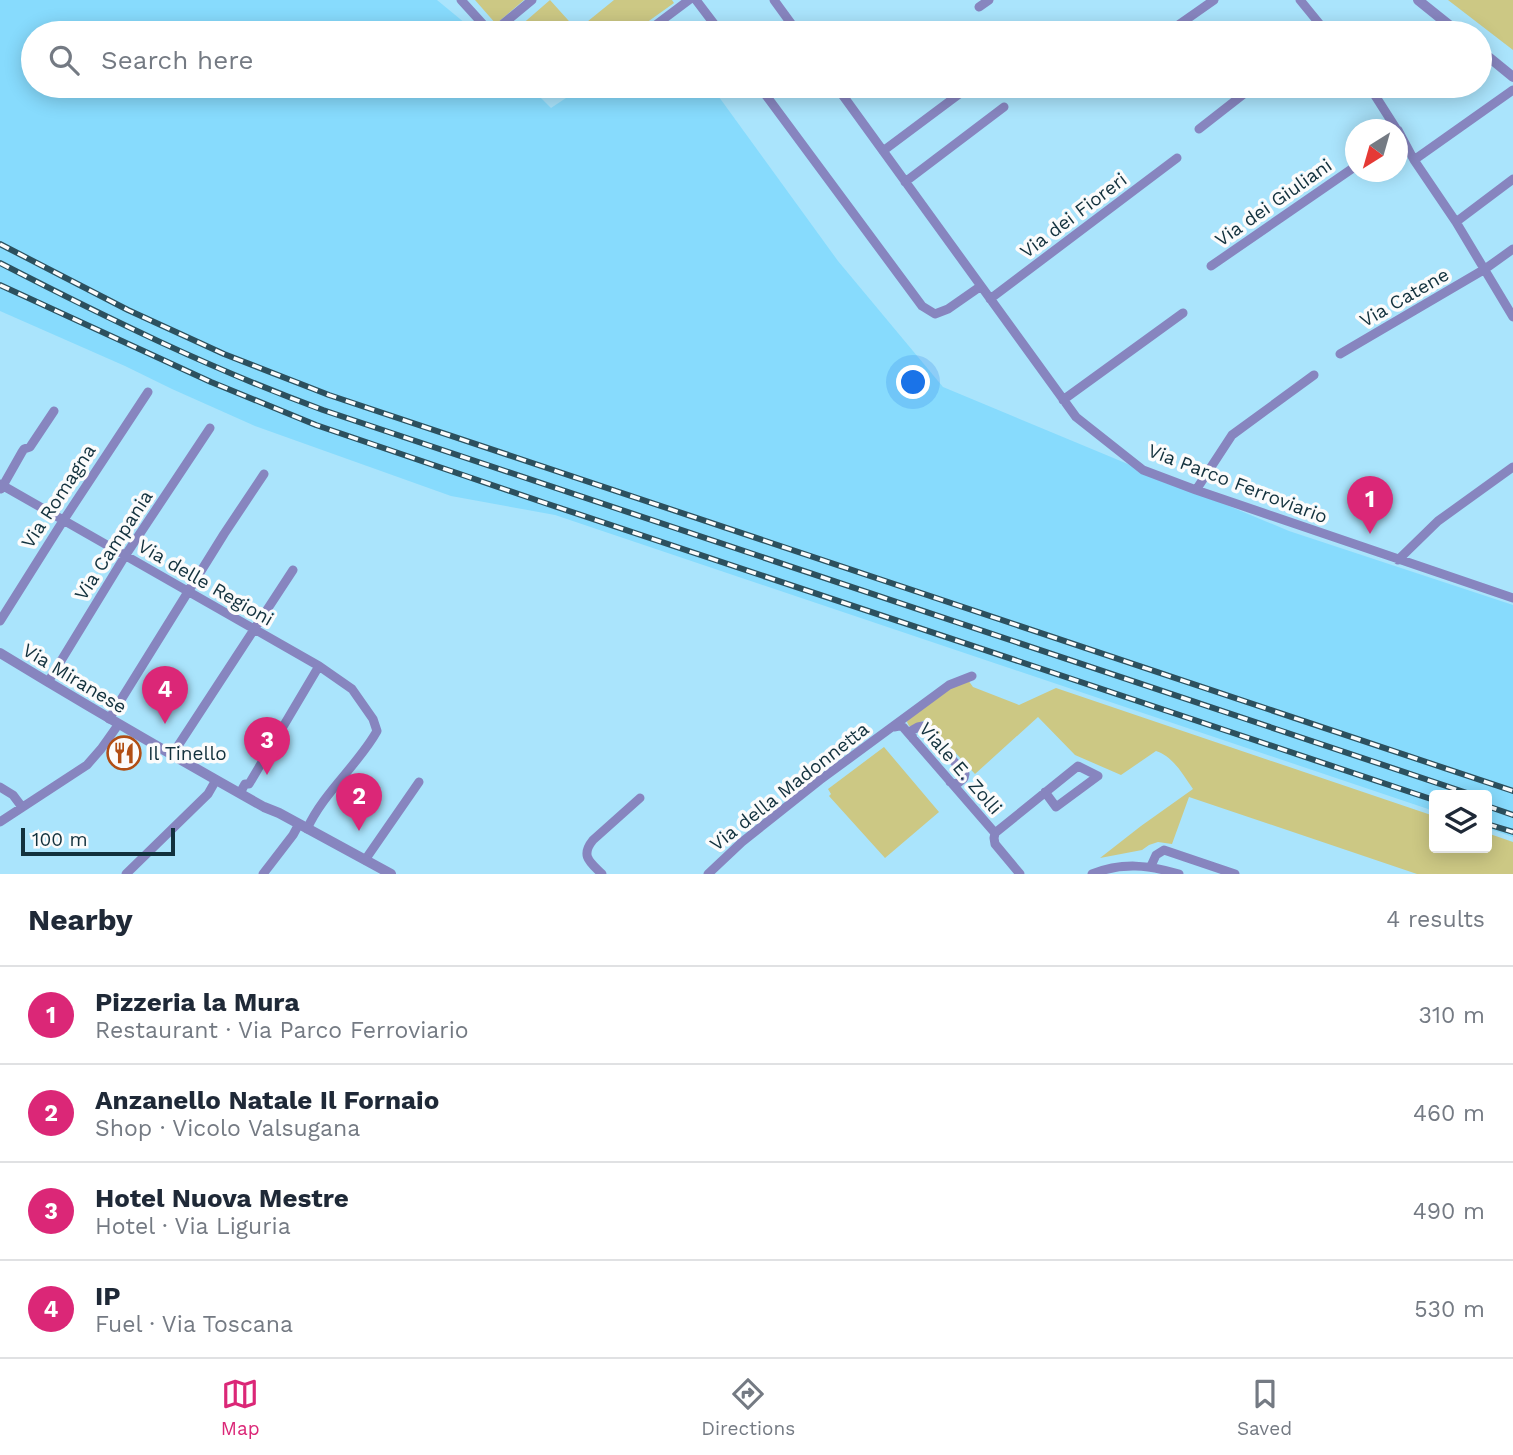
<!DOCTYPE html>
<html lang="en">
<head>
<meta charset="utf-8">
<style>
	:root { --surface:#fff; --page:#f6f6f7; --text:#1f2937; --muted:#747a83; --line:#e0e1e3; --accent:#db2777 }
	body { margin:0; font-family:"Work Sans",sans-serif; background:var(--page); color:var(--text) }
	.controls { position:absolute; right:21px; bottom:21px; display:grid; overflow:hidden; border-radius:7px; box-shadow:0 4px 18px #0003 }
	.controls button { width:63px; height:63px; display:grid; place-items:center; padding:0; border:0; border-bottom:2px solid var(--line); background:var(--surface); color:var(--text); font:35px sans-serif }
	.compass { position:absolute; left:1345px; top:119px; width:63px; height:63px; border-radius:50%; background:var(--surface); box-shadow:0 4px 18px #0003; rotate:217deg }
	.scale { position:absolute; left:21px; bottom:18px; width:154px; box-sizing:border-box; padding-left:7px; border:4px solid #12313d; border-top:0; font-size:19px; line-height:24px; white-space:nowrap; color:#12313d; -webkit-text-stroke:5px #fbfbfb; paint-order:stroke }
	.you { position:absolute; left:914px; top:383px; width:24px; height:24px; margin:-18px; border:5px solid #fff; border-radius:50%; background:#1a73e8; box-shadow:0 0 0 10px #1a73e833 }
	.badge { display:grid; place-items:center; width:46px; height:46px; border-radius:50%; background:var(--accent); color:#fff; font-size:23px; font-weight:700 }
	.pin { position:absolute; translate:-50% -58px; filter:drop-shadow(0 2px 4px #0008) }
	.pin::after { content:''; position:absolute; top:37px; width:24px; height:21px; background:inherit; clip-path:polygon(0 0,100% 0,50% 100%) }
	.list { margin:0; padding:0; list-style:none }
	h2 { display:flex; justify-content:space-between; align-items:center; height:91px; margin:0; padding:0 28px; font-size:30px }
	h2 small { font-size:23px; font-weight:400; color:var(--muted) }
	.list li { display:grid; grid-template-columns:46px 1fr auto; gap:21px; align-items:center; box-sizing:border-box; height:98px; padding:0 28px; border-top:2px solid var(--line) }
	.list b { display:block; font-size:26px; white-space:nowrap }
	.list p { margin:0; font-size:23px; white-space:nowrap; color:var(--muted) }
	.list em { font-size:23px; font-style:normal; color:var(--muted) }
	.icon { flex:none; width:38px; height:38px; fill:none; stroke:currentColor; stroke-width:2; stroke-linecap:round; stroke-linejoin:round }
	.map { position:relative; flex:none; width:1513px; height:874px; overflow:hidden }
	.search { position:absolute; background:var(--surface); box-shadow:0 4px 18px #0003; left:21px; right:21px; top:21px; height:77px; display:flex; align-items:center; gap:18px; box-sizing:border-box; padding:0 24px; border-radius:38px; color:var(--muted); font-size:26px }
	.sheet { height:483px; background:var(--surface) }
	nav { display:flex; justify-content:space-around; align-items:center; box-sizing:border-box; height:98px; border-top:2px solid var(--line); background:var(--surface); font-size:19px; color:var(--muted) }
	nav a { display:grid; justify-items:center; gap:4px }
	nav .on { color:var(--accent) }
	.map>svg:first-child { display:block }
</style>
</head>
<body>
<div class="map">
<svg width="1513" height="874" viewBox="0 0 1513 874">
	<rect width="100%" height="100%" fill="#aae4fc"/>
	<path fill="#87dbfd" d="M0 0H437L477 33H33V86H529L551 108 584 86H711L838 261 943 387 1289 531 1513 605V837L1487 828V795H1434V811L555 515 451 496 255 426 172 389 125 366 0 311Z"/>
	<path fill="#ccc884" d="M475 0H524L496 24Z
		M550 0 577 30 614 0H672L674 3 632 33H512Z
		M1448 0H1513V50Z
		M968 680 973 687 1019 705 1056 688 1434 816V848H1487V833L1513 842V874H1417L1189 797 1172 844 1158 842 1149 845 1142 850 1100 858 1141 826 1193 789C1183 775 1174 757 1156 751L1121 775 1075 755 1038 717 975 774 925 720 913 726H909L907 722 908 719 945 690Z
		M884 747 939 812 885 858 829 796 831 794 828 789Z"/>
	<g fill="none" stroke-linecap="round" stroke-linejoin="round">
		<path stroke="#8785bf" stroke-width="9" d="M461 0 491 33
			M696 0 721 33
			M774 0 798 33
			M1300 0 1327 33
			M979 7 989 0
			M492 33 532 0
			M645 33 689 0
			M1167 33 1214 0
			M759 86 922 306 935 314 948 309 981 286
			M836 86 1076 417 1143 470 1196 490 1513 598
			M1369 86 1397 130
			M1199 129 1254 86
			M1398 130 1414 160 1456 222 1513 317
			M883 151 970 86
			M1414 160 1513 90
			M905 182 1004 107
			M1456 222 1513 179
			M1211 266 1356 166
			M990 299 1177 158
			M1340 354 1485 269 1513 249
			M1063 400 1183 313
			M0 484 319 666 352 689 373 719 377 731C358 765 323 793 307 829
			M1 489 22 452 24 449 30 447 54 411
			M1196 490 1232 435 1314 375
			M1398 560 1438 521 1513 467
			M0 621 63 521 148 392
			M48 682 125 556 210 428
			M109 719 224 534 264 474
			M894 727 899 726 903 727 995 833 994 838 995 844 1020 874
			M913 739 911 731 918 727 923 726 965 774 964 778 957 784 950 782
			M172 755 293 570
			M0 787 13 795 22 807
			M240 793 245 784H249L319 666
			M0 822 87 765 101 749 118 725
			M995 833 1078 766 1098 776 1056 807 1045 792
			M365 860 419 782
			M1151 866 1156 855 1164 850 1235 874
			M126 874 208 794 216 780
			M263 874 293 835 299 824
			M602 874C590 862 580 856 593 840L640 798
			M708 874 742 842 820 780 949 685 972 676
			M1092 874C1122 862 1149 865 1179 874"/>
		<path stroke="#8785bf" stroke-width="10" d="M1418 0 1459 33
			M1480 50 1513 77
			M0 653C87 706 175 757 264 807L279 813 391 874"/>
		<defs>
			<path id="rail" d="M0 244 128 310 224 354 329 395 1513 791
				M0 263C105 317 211 369 323 410L1473 795
				M0 285 211 382 316 425 545 503 1434 800
				M1487 806 1513 815
				M1487 824 1513 832"/>
		</defs>
		<use href="#rail" stroke="#2c505e" stroke-width="6"/>
		<use href="#rail" stroke="#fbfbfb" stroke-width="3.5" stroke-dasharray="10" stroke-linecap="butt"/>
	</g>
	<defs>
		<symbol id="restaurant-ring" viewBox="-11 -11 22 22"><circle r="9.5" fill="#fbfbfb" stroke="#b14e14" stroke-width="1.5"/><path d="M-5-6h1v4h1v-4h1v4h1v-4h1v5L-1.5 .5V6h-2V.5L-5-1ZM5-6V6H3V1.5H1.5Q1.5-4 5-6Z" fill="#b14e14"/></symbol>
	</defs>
	<g fill-rule="evenodd">
		<use href="#restaurant-ring" x="105" y="734" width="38" height="38"/>
	</g>
	<g text-anchor="middle" stroke-width="7" stroke-linejoin="round" paint-order="stroke">
		<g font-size="19" fill="#12313d" stroke="#fbfbfb">
			<text transform="translate(1273 202) rotate(-35)" y="7">Via dei Giuliani</text>
			<text transform="translate(1073 215) rotate(-37)" y="7">Via dei Fioreri</text>
			<text transform="translate(1404 297) rotate(-30)" y="7">Via Catene</text>
			<text transform="translate(1238 483) rotate(21)" y="7">Via Parco Ferroviario</text>
			<text transform="translate(58 496) rotate(-57)" y="7">Via Romagna</text>
			<text transform="translate(113 545) rotate(-57)" y="7">Via Campania</text>
			<text transform="translate(206 582) rotate(30)" y="7">Via delle Regioni</text>
			<text transform="translate(75 678) rotate(31)" y="7">Via Miranese</text>
			<text transform="translate(961 768) rotate(49)" y="7">Viale E. Zolli</text>
			<text transform="translate(789 786) rotate(-38)" y="7">Via della Madonnetta</text>
		</g>
		<g font-size="19" fill="#12313d" stroke="#fbfbfb" text-anchor="start">
			<text x="148" y="760">Il Tinello</text>
		</g>
	</g>
</svg>
<div class="controls">
<button><svg class="icon" aria-label="layers" viewBox="0 0 24 24"><path d="M12 4l9 5-9 5-9-5zM3 14l9 5 9-5"/></svg></button>
</div>
<svg class="compass" viewBox="-18 -18 36 36"><path d="M0-13l5 13h-10z" fill="#e53935"/><path d="M0 13l5-13h-10z" fill="#747a83"/></svg>
<div class="scale">100 m</div>
<div class="you"></div>
<div class="pin badge" style="left:1370px;top:534px">1</div>
<div class="pin badge" style="left:359px;top:831px">2</div>
<div class="pin badge" style="left:267px;top:775px">3</div>
<div class="pin badge" style="left:165px;top:724px">4</div>
<div class="search"><svg class="icon" aria-label="search" viewBox="0 0 24 24"><circle cx="10" cy="10" r="6"/><path d="M15 15l6 6"/></svg>Search here</div>
</div>
<section class="sheet">
<h2>Nearby<small>4 results</small></h2>
<ul class="list">
<li><span class="badge">1</span><div><b>Pizzeria la Mura</b><p>Restaurant · Via Parco Ferroviario</p></div><em>310 m</em></li>
<li><span class="badge">2</span><div><b>Anzanello Natale Il Fornaio</b><p>Shop · Vicolo Valsugana</p></div><em>460 m</em></li>
<li><span class="badge">3</span><div><b>Hotel Nuova Mestre</b><p>Hotel · Via Liguria</p></div><em>490 m</em></li>
<li><span class="badge">4</span><div><b>IP</b><p>Fuel · Via Toscana</p></div><em>530 m</em></li>
</ul>
</section>
<nav>
<a class="on"><svg class="icon" aria-label="map" viewBox="0 0 24 24"><path d="M3 6l6-2 6 2 6-2v14l-6 2-6-2-6 2zM9 4v14M15 6v14"/></svg>Map</a>
<a><svg class="icon" aria-label="directions" viewBox="0 0 24 24"><path d="M12 3l9 9-9 9-9-9zM9 14v-3h6M13 9l2 2-2 2"/></svg>Directions</a>
<a><svg class="icon" aria-label="saved" viewBox="0 0 24 24"><path d="M7 4h10v16l-5-4-5 4z"/></svg>Saved</a>
</nav>
</body>
</html>
